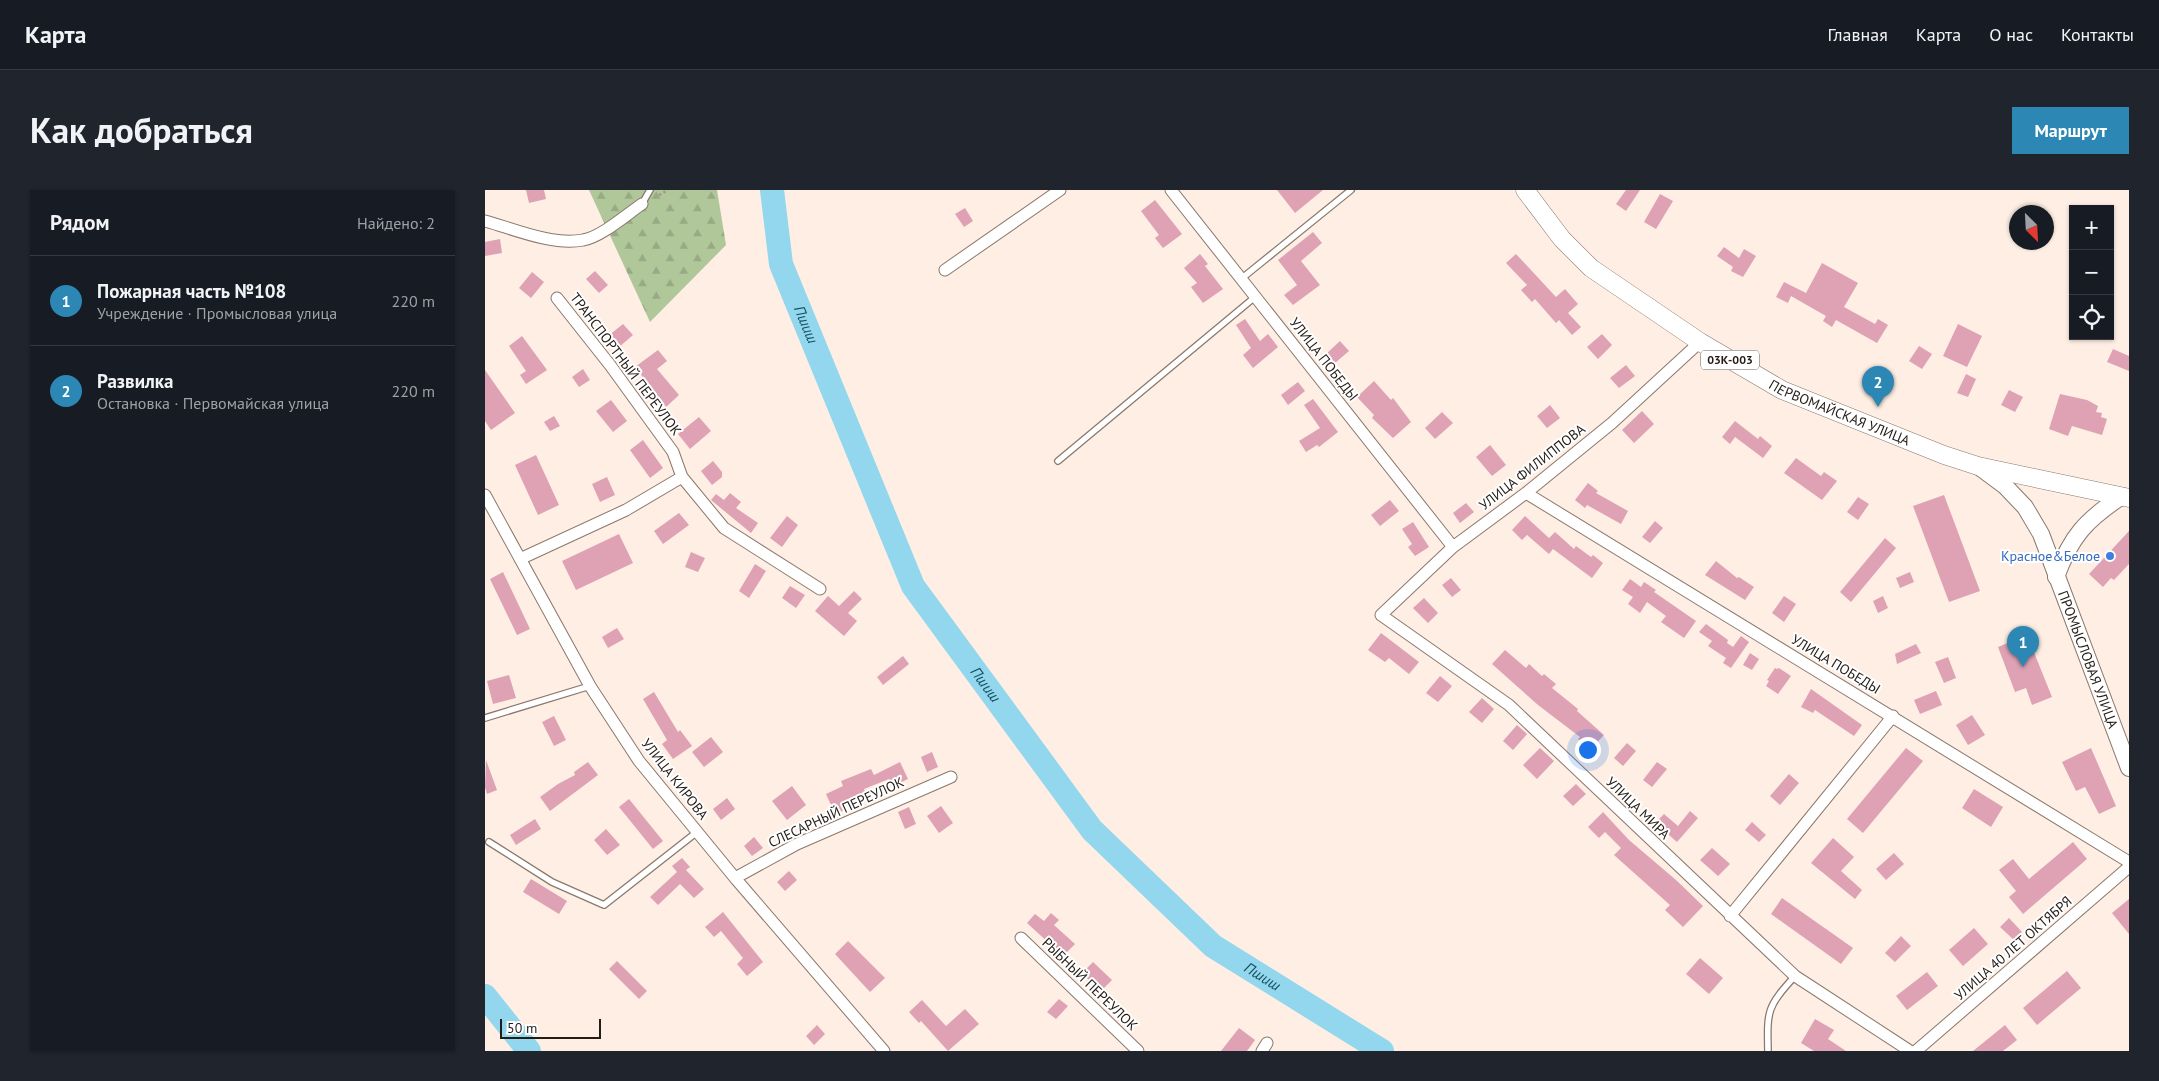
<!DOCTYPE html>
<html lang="ru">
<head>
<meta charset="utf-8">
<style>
	:root { --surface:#171b24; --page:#20242c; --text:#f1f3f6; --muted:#9ea1a6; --line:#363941; --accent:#2c87b4 }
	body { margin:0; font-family:"PT Sans",sans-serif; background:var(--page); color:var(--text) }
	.controls { position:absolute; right:15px; top:15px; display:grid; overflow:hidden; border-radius:0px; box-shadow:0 1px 4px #0004 }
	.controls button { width:45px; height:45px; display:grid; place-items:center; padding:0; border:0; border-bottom:1px solid var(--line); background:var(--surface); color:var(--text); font:25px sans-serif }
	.compass { position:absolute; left:1524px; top:15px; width:45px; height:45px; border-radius:50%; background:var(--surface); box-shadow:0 1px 4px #0004; rotate:156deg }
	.scale { position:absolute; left:15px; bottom:12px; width:101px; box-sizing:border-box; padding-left:5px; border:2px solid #231c17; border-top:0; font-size:14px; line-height:18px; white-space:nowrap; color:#231c17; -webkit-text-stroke:4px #fff; paint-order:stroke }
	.you { position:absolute; left:1102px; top:559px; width:18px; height:18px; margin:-12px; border:4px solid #fff; border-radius:50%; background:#1a73e8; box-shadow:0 0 0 8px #1a73e833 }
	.badge { display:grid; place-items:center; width:32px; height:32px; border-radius:50%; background:var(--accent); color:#fff; font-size:16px; font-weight:700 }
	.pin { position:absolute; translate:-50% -41px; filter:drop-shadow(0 1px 2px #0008) }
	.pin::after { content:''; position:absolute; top:26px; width:18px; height:15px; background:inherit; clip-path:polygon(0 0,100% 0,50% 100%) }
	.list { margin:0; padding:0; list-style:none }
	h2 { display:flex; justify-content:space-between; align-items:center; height:65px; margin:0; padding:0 20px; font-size:21px }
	h2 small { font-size:16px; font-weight:400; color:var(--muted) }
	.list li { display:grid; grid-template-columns:32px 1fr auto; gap:15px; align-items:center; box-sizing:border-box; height:90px; padding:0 20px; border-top:1px solid var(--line) }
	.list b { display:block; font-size:19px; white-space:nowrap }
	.list p { margin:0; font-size:16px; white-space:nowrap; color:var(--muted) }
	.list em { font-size:16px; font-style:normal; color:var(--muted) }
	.icon { flex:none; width:28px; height:28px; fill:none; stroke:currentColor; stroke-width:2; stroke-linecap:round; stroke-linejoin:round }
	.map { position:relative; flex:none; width:1644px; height:861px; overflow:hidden; border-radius:0px }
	header { display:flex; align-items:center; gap:30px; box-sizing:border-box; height:70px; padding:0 25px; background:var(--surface); border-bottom:1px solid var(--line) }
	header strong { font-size:24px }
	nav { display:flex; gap:28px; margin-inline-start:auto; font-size:18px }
	.intro { display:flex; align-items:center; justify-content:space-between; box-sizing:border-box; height:120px; padding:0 30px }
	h1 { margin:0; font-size:35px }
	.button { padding:12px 22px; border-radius:0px; background:var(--accent); color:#fff; font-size:18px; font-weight:700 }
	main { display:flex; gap:30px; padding:0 30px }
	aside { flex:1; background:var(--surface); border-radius:0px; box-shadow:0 1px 4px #0004 }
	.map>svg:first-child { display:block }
</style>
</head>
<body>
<header>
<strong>Карта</strong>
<nav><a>Главная</a><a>Карта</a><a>О нас</a><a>Контакты</a></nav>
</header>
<div class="intro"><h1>Как добраться</h1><a class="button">Маршрут</a></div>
<main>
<aside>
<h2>Рядом<small>Найдено: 2</small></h2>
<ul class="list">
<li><span class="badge">1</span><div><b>Пожарная часть №108</b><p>Учреждение · Промысловая улица</p></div><em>220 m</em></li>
<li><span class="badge">2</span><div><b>Развилка</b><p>Остановка · Первомайская улица</p></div><em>220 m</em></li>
</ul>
</aside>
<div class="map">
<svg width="1644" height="861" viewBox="0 0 1644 861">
	<defs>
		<pattern id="forest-firs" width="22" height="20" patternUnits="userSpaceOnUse" patternTransform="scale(1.25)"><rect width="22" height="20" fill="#b0c799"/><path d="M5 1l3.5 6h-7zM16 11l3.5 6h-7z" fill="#97aa83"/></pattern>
	</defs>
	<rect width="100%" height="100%" fill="#feeee3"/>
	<path fill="url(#forest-firs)" d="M104 0H232L241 55 165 132Z"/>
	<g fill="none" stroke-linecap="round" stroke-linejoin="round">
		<g stroke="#92d7ed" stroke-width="24">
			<path id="s1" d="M287 0 296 74 428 396 607 640 728 756 897 861"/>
			<path d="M0 806 44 861"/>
		</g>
	</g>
	<path fill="#dea2b4" d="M41 0H59L61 9 44 13Z
		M792 0H838L810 23Z
		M1141 0H1155L1141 21 1131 14Z
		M1175 4 1188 11 1171 39 1159 32Z
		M670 10 697 44 678 58 670 48 674 45 656 21Z
		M480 18 488 31 479 37 470 24Z
		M828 42 837 53 816 71 835 95 808 115 799 105 812 95 793 70Z
		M15 49 17 63 0 66V52Z
		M1239 57 1254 68 1259 59 1271 66 1258 87 1246 81 1248 77 1232 66Z
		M715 64 723 74 720 76 738 99 718 113 706 97 712 93 699 78Z
		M1031 64 1071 107 1080 99 1093 114 1083 123 1096 137 1087 145 1074 130 1071 133 1050 109 1047 112 1036 100 1042 95 1021 73Z
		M1337 73 1373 93 1359 117 1390 134 1393 129 1403 135 1392 153 1351 130 1347 137 1338 131 1341 126 1306 106 1303 113 1291 107 1299 92 1321 103Z
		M110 81 123 95 114 103 101 89Z
		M47 82 59 92 46 108 34 98Z
		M760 129 775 151 783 144 793 157 768 178 758 165 766 158 751 135Z
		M138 134 148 145 133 158 123 146Z
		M1473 134 1497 146 1482 177 1458 166Z
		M1117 144 1127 155 1113 169 1102 157Z
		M37 146 62 180 41 194 35 185 41 181 24 156Z
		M855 151 864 161 850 173 841 164Z
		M1434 156 1447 164 1437 179 1424 171Z
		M1628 159 1644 166V181L1622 172Z
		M173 160 182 171 172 179 194 205 181 217 150 177Z
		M1141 175 1150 186 1134 198 1125 188Z
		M98 179 105 190 94 197 87 187Z
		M0 180 30 223 6 240 0 231Z
		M1481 184 1491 189 1483 207 1472 203Z
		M889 191 906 210 908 208 926 232 908 248 887 228 889 225 872 207Z
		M813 192 820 201 803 215 796 205Z
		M1524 200 1538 207 1530 222 1516 215Z
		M1575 204 1602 210 1613 216 1611 222 1617 223 1616 227 1622 229 1617 245 1587 236 1583 246 1564 239Z
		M828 209 853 242 834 257 832 255 821 262 814 251 835 238 819 215Z
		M126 210 142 231 128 242 111 221Z
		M1065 215 1075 228 1062 238 1052 226Z
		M1157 221 1169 234 1149 253 1137 240Z
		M957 222 968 233 950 249 940 238Z
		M69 226 75 236 65 241 59 232Z
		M214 227 226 241 205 259 193 244Z
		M1250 231 1273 249 1275 246 1287 256 1278 268 1250 247 1245 254 1237 247Z
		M158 250 178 278 165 288 145 260Z
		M1005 255 1021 275 1007 286 991 267Z
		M51 265 74 315 53 325 30 275Z
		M1311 268 1336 286 1339 282 1352 291 1337 310 1299 283Z
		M228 271 237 282V287L227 295 216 281Z
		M122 287 130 305 115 312 107 294Z
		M1103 293 1113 301 1111 303 1143 321 1136 334 1102 315 1100 318 1090 310Z
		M245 303 256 312 251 318 273 333 266 343 226 310 231 304 239 310Z
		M1459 305 1495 401 1464 412 1428 316Z
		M1373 307 1384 314 1373 330 1362 322Z
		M905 310 914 321 895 336 886 325Z
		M981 313 989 322 975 333 968 323Z
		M194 323 204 335 178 354 169 341Z
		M302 326 313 335 297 357 285 348Z
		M1040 326 1064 348 1070 342 1089 359 1091 356 1106 367 1108 365 1118 373 1107 388 1068 359 1064 364 1042 345 1037 350 1027 340Z
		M1170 331 1178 338 1165 353 1157 347Z
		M928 332 944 357 930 366 923 357 927 354 917 339Z
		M1644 341V374L1629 390 1626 388 1618 397 1604 384Z
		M134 344 148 373 91 400 77 371Z
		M1400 348 1411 358 1366 412 1355 402Z
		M206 362 220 368 213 382 200 377Z
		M1231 371 1252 388 1254 387 1269 397 1260 410 1220 385Z
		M270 374 281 381 264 408 254 401Z
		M18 382 45 439 32 445 5 389Z
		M1425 382 1429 392 1415 398 1411 388Z
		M966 388 976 400 967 407 957 395Z
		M1145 389 1156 397 1159 392 1171 400 1169 402 1211 431 1199 448 1176 432 1181 426 1162 412 1155 423 1143 414 1148 407 1137 400Z
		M305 396 320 405 311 418 297 408Z
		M369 401 377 409 363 423 372 431 359 446 330 421 343 406 354 416Z
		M1299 406 1311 414 1299 432 1287 423Z
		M1398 406 1403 418 1393 423 1388 411Z
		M939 408 953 423 943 433 928 418Z
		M1221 434 1243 450 1242 453 1248 457 1256 446 1264 452 1246 478 1238 473 1241 468 1223 456 1227 451 1214 442Z
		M132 438 139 449 123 458 117 447Z
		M896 443 934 472 924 484 904 468 900 472 883 460Z
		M1542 445 1567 507 1547 515 1541 498 1530 502 1513 457Z
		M1431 454 1436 463 1412 474 1410 464Z
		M1020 460 1041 478 1044 474 1057 486 1059 484 1071 494 1067 498 1093 519 1092 521 1119 545 1105 560 1093 549 1095 547 1053 515 1007 474Z
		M1265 463 1274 469 1267 480 1258 475Z
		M418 466 424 474 398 495 392 487Z
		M1463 467 1471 488 1459 493 1450 472Z
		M1290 478 1292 479 1294 478 1306 486 1293 504 1281 496 1284 491 1282 490Z
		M24 485 31 508 8 514 2 491Z
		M955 486 967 496 953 512 941 503Z
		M1326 499 1377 535 1369 546 1330 520 1328 523 1316 517Z
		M1451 501 1457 515 1435 524 1429 510Z
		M169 502 193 542 195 540 207 556 188 569 177 554 182 550 158 509Z
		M997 508 1009 519 997 533 984 522Z
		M1487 525 1500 545 1483 555 1471 535Z
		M69 526 81 550 69 556 57 532Z
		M1032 535 1042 544 1028 560 1018 551Z
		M226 547 238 562 219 577 207 562Z
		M1142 553 1151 561 1138 576 1129 568Z
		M1055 558 1069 571 1052 589 1038 575Z
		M1421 558 1438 571 1378 643 1362 629Z
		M1606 558 1631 616 1614 624 1600 597 1591 601 1577 572Z
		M447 562 453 577 442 582 436 567Z
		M1 570 12 600 2 604 0 597Z
		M103 572 113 585 65 621 55 607 73 594 90 585 89 582Z
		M415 572 423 589 408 596 404 589 379 599 380 602 357 612 360 620 350 624 341 604 358 596 356 591 386 579 389 585Z
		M1172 572 1182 579 1167 597 1158 590Z
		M1304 584 1314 593 1295 615 1285 606Z
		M1091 594 1101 604 1088 616 1078 606Z
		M307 596 321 615 302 630 287 611Z
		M1489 599 1518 617 1506 637 1477 618Z
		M242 608 250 619 236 630 228 619Z
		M144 609 178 651 168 659 134 617Z
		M456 616 468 633 454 643 442 626Z
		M424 617 431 634 420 639 413 622Z
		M1205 621 1213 628 1192 652 1170 633 1179 624 1193 636Z
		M1118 622 1144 650 1191 690 1218 716 1198 737 1180 720 1185 715 1129 665 1136 658 1120 642 1114 648 1103 637Z
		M50 629 56 639 31 655 25 645Z
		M1267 632 1281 645 1274 652 1260 640Z
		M121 639 135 655 122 665 109 650Z
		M269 647 278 658 267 666 259 656Z
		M1348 648 1369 667 1356 681 1377 700 1370 709 1326 673Z
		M1588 652 1602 669 1538 724 1524 707 1531 701 1514 680 1528 669 1544 689Z
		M1227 658 1245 674 1233 686 1215 670Z
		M1409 663 1419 674 1401 690 1391 679Z
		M197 668 205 677 201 680 219 699 209 708 195 694 173 715 165 707 192 682 187 676Z
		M304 681 312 690 300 701 292 692Z
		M46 689 82 711 74 724 38 702Z
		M1297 708 1368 758 1356 774 1286 724Z
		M1644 709V744L1627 723Z
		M238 722 278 772 262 786 252 774 258 768 236 741 229 747 220 737Z
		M566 723 574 730 569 735 590 754 578 766 542 733 550 724 559 731Z
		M1524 728 1537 742 1529 750 1515 737Z
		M1489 738 1503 754 1478 776 1464 760Z
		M1416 746 1426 756 1410 772 1400 763Z
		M363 751 400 788 385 802 350 764Z
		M1215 768 1238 788 1224 804 1201 784Z
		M132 771 162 801 154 809 124 779Z
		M608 772 627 790 615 802 597 783Z
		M1582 781 1596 798 1552 835 1538 818Z
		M1442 782 1453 796 1422 820 1411 806Z
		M574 809 583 816 571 829 562 822Z
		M437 810 461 836 480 819 494 834 463 861 436 831 434 833 424 822Z
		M1330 829 1349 840 1343 849 1361 861H1329L1316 853Z
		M332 835 340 844 329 855 321 846Z
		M1520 835 1532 850 1518 861H1488Z
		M754 838 770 850 762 861H736Z"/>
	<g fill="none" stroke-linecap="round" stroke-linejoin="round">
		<defs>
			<path id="service" d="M157 14 165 0
				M756 89 866 0
				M573 271 770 107
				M0 528 105 496
				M4 652 67 692 119 715 212 642
				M1283 861C1282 820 1282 817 1310 786"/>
			<path id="minor" d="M686 0 968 357
				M0 31C29 39 68 56 98 50 116 47 141 25 157 14
				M460 80 575 0
				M72 108 125 175 188 262 197 287 239 338 335 399
				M1215 152 1127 233 1041 303 968 357 896 425 1024 515 1310 786 1425 861
				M1041 303 1644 672
				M0 305 105 496 154 571 250 688 399 861
				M35 369 141 320 197 287
				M250 688 312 654 466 587
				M1245 726 1408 526
				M536 748 653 861
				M777 861 782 853
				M1431 861 1644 677"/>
			<g id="secondary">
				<path id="s2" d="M1493 276 1520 296 1540 317 1556 344 1644 578"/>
				<path d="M1571 387C1586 346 1601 330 1637 306"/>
			</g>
			<g id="primary">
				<path id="s3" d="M1040 0 1077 49 1106 78 1215 152 1297 200 1459 265 1493 276 1644 308"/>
			</g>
		</defs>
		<use href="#service" stroke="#8a786c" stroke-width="8"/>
		<use href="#minor" stroke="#8a786c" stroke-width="13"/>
		<use href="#secondary" stroke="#8a786c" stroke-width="18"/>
		<use href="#primary" stroke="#8a786c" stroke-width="19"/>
		<path stroke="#a3978e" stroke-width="2.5" stroke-dasharray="2.5 2.5" stroke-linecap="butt" d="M174 5 183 0"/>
		<use href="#service" stroke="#fff" stroke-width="5.5"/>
		<use href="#minor" stroke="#fff" stroke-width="11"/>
		<use href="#secondary" stroke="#fff" stroke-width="16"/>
		<use href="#primary" stroke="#fff" stroke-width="18"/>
	</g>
	<circle fill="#3f7fe0" stroke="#fff" stroke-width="2" cx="1625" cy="366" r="5"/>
	<g text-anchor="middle" stroke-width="4" stroke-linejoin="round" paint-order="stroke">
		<rect fill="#fff" stroke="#65605d" stroke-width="1" x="1216" y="160.5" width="58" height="19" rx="4"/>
		<g font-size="12" font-weight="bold" fill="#231c17">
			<text x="1245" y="174">03К-003</text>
		</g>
		<g font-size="14" fill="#231c17" stroke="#fff">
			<text transform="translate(839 169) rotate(52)" y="5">УЛИЦА ПОБЕДЫ</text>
			<text transform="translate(141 174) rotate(53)" y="5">ТРАНСПОРТНЫЙ ПЕРЕУЛОК</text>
			<text dy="5" stroke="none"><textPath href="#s3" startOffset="391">ПЕРВОМАЙСКАЯ УЛИЦА</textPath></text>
			<text transform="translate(1047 277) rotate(-38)" y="5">УЛИЦА ФИЛИППОВА</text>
			<text dy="5" stroke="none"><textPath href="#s2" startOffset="228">ПРОМЫСЛОВАЯ УЛИЦА</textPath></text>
			<text transform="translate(1351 474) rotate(31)" y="5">УЛИЦА ПОБЕДЫ</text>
			<text transform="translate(190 589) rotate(52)" y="5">УЛИЦА КИРОВА</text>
			<text transform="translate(1153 618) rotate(44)" y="5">УЛИЦА МИРА</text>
			<text transform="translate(351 622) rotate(-25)" y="5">СЛЕСАРНЫЙ ПЕРЕУЛОК</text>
			<text transform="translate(1528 758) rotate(-41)" y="5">УЛИЦА 40 ЛЕТ ОКТЯБРЯ</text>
			<text transform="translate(605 794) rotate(44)" y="5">РЫБНЫЙ ПЕРЕУЛОК</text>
		</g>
		<g font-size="14" fill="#366cbe" stroke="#fff" text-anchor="end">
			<text x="1615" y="371">Красное&amp;Белое</text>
		</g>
		<g font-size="15" font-style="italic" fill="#164f5f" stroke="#fff">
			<text dy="5" stroke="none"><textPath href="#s1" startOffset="140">Пшиш</textPath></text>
			<text dy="5" stroke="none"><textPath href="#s1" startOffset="545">Пшиш</textPath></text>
			<text dy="5" stroke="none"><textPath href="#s1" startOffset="951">Пшиш</textPath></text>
		</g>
	</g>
</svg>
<div class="controls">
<button>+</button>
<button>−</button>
<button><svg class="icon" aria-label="locate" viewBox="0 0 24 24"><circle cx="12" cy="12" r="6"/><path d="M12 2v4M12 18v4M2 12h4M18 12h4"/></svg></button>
</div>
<svg class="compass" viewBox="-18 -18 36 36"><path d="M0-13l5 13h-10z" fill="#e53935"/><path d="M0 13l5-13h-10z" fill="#9ea1a6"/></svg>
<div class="scale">50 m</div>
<div class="you"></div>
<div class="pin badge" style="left:1538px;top:477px">1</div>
<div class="pin badge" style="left:1393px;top:217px">2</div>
</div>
</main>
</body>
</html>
